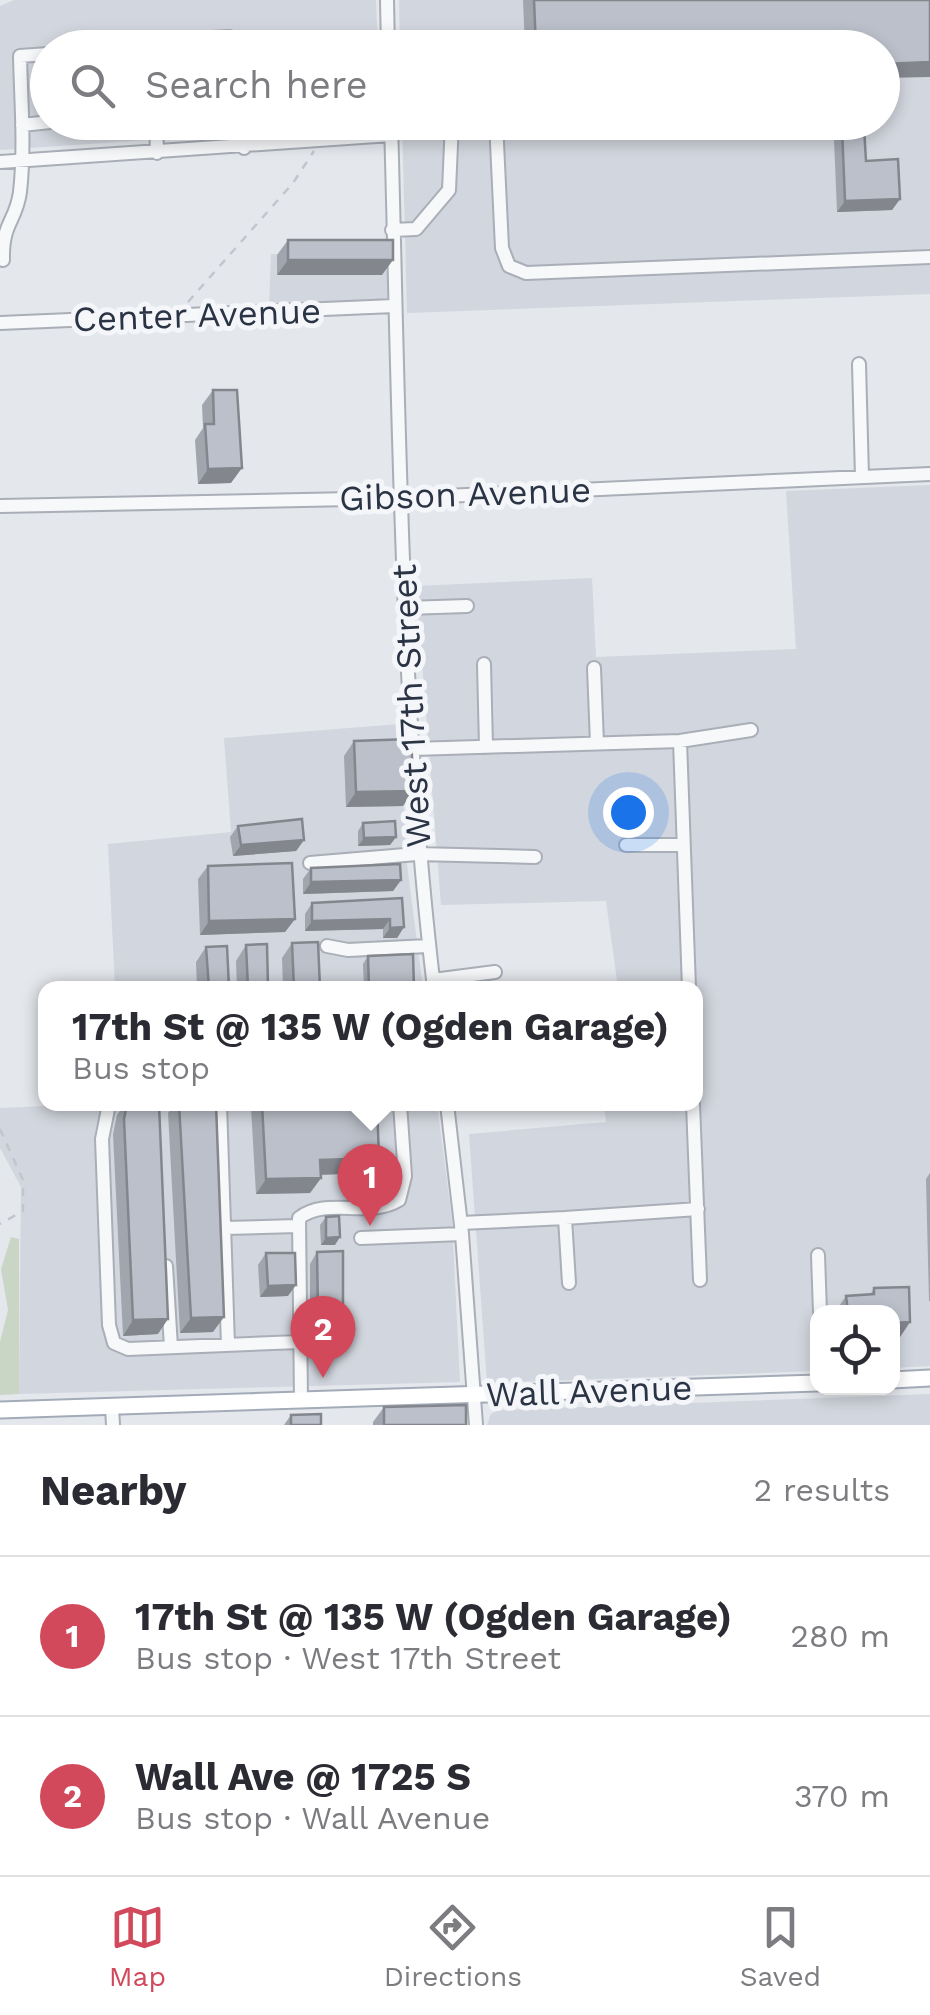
<!DOCTYPE html>
<html lang="en">
<head>
<meta charset="utf-8">
<style>
	:root { --surface:#fff; --page:#f7f7f7; --text:#2b2b33; --muted:#7c7c81; --line:#e1e1e2; --accent:#d1495b }
	body { margin:0; font-family:"Work Sans",sans-serif; background:var(--page); color:var(--text) }
	.controls { position:absolute; right:30px; bottom:30px; display:grid; overflow:hidden; border-radius:20px; box-shadow:0 5px 15px #0003 }
	.controls button { width:90px; height:90px; display:grid; place-items:center; padding:0; border:0; border-bottom:2px solid var(--line); background:var(--surface); color:var(--text); font:50px sans-serif }
	.you { position:absolute; left:628px; top:812px; width:35px; height:35px; margin:-25px; border:8px solid #fff; border-radius:50%; background:#1a73e8; box-shadow:0 0 0 15px #1a73e833 }
	.badge { display:grid; place-items:center; width:65px; height:65px; border-radius:50%; background:var(--accent); color:#fff; font-size:32px; font-weight:700 }
	.pin { position:absolute; translate:-50% -82px; filter:drop-shadow(0 2px 5px #0008) }
	.pin::after { content:''; position:absolute; top:52px; width:35px; height:30px; background:inherit; clip-path:polygon(0 0,100% 0,50% 100%) }
	.popup { position:absolute; left:38px; top:981px; width:665px; height:130px; box-sizing:border-box; display:grid; place-content:center; border-radius:20px; background:var(--surface); filter:drop-shadow(0 2px 8px #0005); font-size:32px; white-space:nowrap; color:var(--muted) }
	.popup b { font-size:38px; color:var(--text) }
	.popup::after { content:''; position:absolute; left:50%; top:100%; margin-left:-20px; border:20px solid transparent; border-top-color:var(--surface) }
	.list { margin:0; padding:0; list-style:none }
	h2 { display:flex; justify-content:space-between; align-items:center; height:130px; margin:0; padding:0 40px; font-size:42px }
	h2 small { font-size:32px; font-weight:400; color:var(--muted) }
	.list li { display:grid; grid-template-columns:65px 1fr auto; gap:30px; align-items:center; box-sizing:border-box; height:160px; padding:0 40px; border-top:2px solid var(--line) }
	.list b { display:block; font-size:38px; white-space:nowrap }
	.list p { margin:0; font-size:32px; white-space:nowrap; color:var(--muted) }
	.list em { font-size:32px; font-style:normal; color:var(--muted) }
	.icon { flex:none; width:55px; height:55px; fill:none; stroke:currentColor; stroke-width:2; stroke-linecap:round; stroke-linejoin:round }
	.map { position:relative; flex:none; width:930px; height:1425px; overflow:hidden }
	.search { position:absolute; background:var(--surface); box-shadow:0 5px 15px #0003; left:30px; right:30px; top:30px; height:110px; display:flex; align-items:center; gap:25px; box-sizing:border-box; padding:0 35px; border-radius:55px; color:var(--muted); font-size:38px }
	.sheet { height:450px; background:var(--surface) }
	nav { display:flex; justify-content:space-around; align-items:center; box-sizing:border-box; height:140px; border-top:2px solid var(--line); background:var(--surface); font-size:28px; color:var(--muted) }
	nav a { display:grid; justify-items:center; gap:5px }
	nav .on { color:var(--accent) }
	.map>svg:first-child { display:block }
</style>
</head>
<body>
<div class="map">
<svg width="930" height="1425" viewBox="0 0 930 1425">
	<rect width="100%" height="100%" fill="#e4e7ec"/>
	<path fill="#d2d6de" d="M14 0H376L378 47 48 48V122L380 124 0 150V6Z
		M399 0H930V294L407 313 402 123 882 122V48L400 47Z
		M271 254H386L388 300 269 306Z
		M930 485V1366L893 1368 892 1312H818L817 1371 487 1383 469 1134 606 1122 604 1104H695V988H618L606 901 441 905 416 586 592 578 596 657 796 649 786 491Z
		M400 724 406 857 423 988H115L108 844 231 832 224 738Z
		M88 1104H437L452 1220 460 1382 19 1394 21 1187 0 1148V1108Z
		M930 1394V1425H487L491 1414 498 1410Z"/>
	<path fill="#c9d6c5" d="M11 1237 19 1239V1394L0 1395V1342L8 1310 1 1269Z"/>
	<g fill="none" stroke-linecap="round" stroke-linejoin="round">
		<defs>
			<path id="minor" d="M387 0 388 48
				M156 48 158 41 229 37 233 48
				M156 122 157 153
				M242 122 244 148
				M391 122C399 411 400 701 434 988
				M496 122 502 248 509 266 526 273 930 257
				M22 125 50 122
				M0 162 391 135
				M392 230 416 229 449 190 452 122
				M3 260C2 222 16 222 20 192 25 147 21 101 20 56L48 54
				M0 323 394 306
				M859 364 862 477
				M0 506 401 498 930 474
				M406 608 467 606
				M484 664 486 747
				M594 668 597 743
				M680 741 689 988
				M413 749 680 741 751 730
				M626 845H682
				M310 863 417 854 535 857
				M327 946 348 950 428 946
				M433 980 495 972
				M109 1104 102 1139 109 1325 114 1343 128 1349 299 1342
				M220 1104 228 1345
				M447 1104 462 1234 476 1425
				M693 1104 700 1280
				M461 1223 565 1218
				M225 1228 297 1226
				M361 1238 462 1234
				M818 1255 820 1312
				M166 1266 171 1347
				M569 1283 565 1218 698 1209
				M301 1401 299 1218C327 1196 368 1219 399 1200L405 1176 400 1104
				M112 1407 113 1425"/>
			<path id="major" d="M892 1380 930 1378
				M0 1410 818 1383"/>
		</defs>
		<use href="#minor" stroke="#a9aeb7" stroke-width="16"/>
		<use href="#major" stroke="#a3abb8" stroke-width="19"/>
		<path stroke="#c2c5cb" stroke-width="2.5" stroke-dasharray="8 8" stroke-linecap="butt" d="M188 302 293 183 314 151
			M0 1129 23 1180V1211L0 1224"/>
		<use href="#minor" stroke="#f7f8fa" stroke-width="12"/>
		<use href="#major" stroke="#fff" stroke-width="15"/>
	</g>
	<path fill="#a1a5ae" d="M523 0H930L882 48H525Z
		M48 60V98H44L42 68Z
		M842 128 866 161 900 199 892 210 837 212 834 139Z
		M288 240 382 275H277V255Z
		M213 390 231 483 198 484 195 440 203 428 202 405Z
		M354 741 403 806 346 807 344 756Z
		M363 823 396 837 390 845 358 846V831Z
		M238 826 304 840 296 851 233 856 230 837Z
		M208 866 295 919 285 932 200 935 198 879Z
		M311 868 401 880 393 891 303 894V879Z
		M402 898 404 927 397 938H383V929L305 931V914L312 903Z
		M292 943 320 988H283L282 958Z
		M246 945 268 988H237L236 961Z
		M206 947 229 988H197L196 962Z
		M368 956 414 988H364L363 964Z
		M125 1104H159L158 1334 123 1336 113 1134 117 1115Z
		M175 1104H216L213 1332 180 1333 168 1113Z
		M254 1104H377L379 1158 369 1173 321 1175V1178L310 1193 256 1194 251 1108Z
		M930 1173V1301H929L926 1179Z
		M326 1217 335 1245H321L320 1225Z
		M317 1252 335 1319 310 1320V1264Z
		M266 1253 288 1296 260 1297 258 1265Z
		M909 1287 910 1322 900 1337H892V1312H835L846 1296 870 1295 874 1288Z
		M384 1407 466 1425H373V1422Z
		M291 1415 321 1425H284Z"/>
	<path fill="#83868d" d="M930 62V77L882 78V64Z
		M900 199 892 210 837 212 845 201Z
		M288 260H393L382 275H277Z
		M242 468 231 483 198 484 208 469Z
		M414 791 403 806 346 807 356 792Z
		M396 837 390 845 358 846 364 838Z
		M304 840 296 851 233 856 241 845Z
		M401 880 393 891 303 894 311 882Z
		M295 919 285 932 200 935 209 921Z
		M390 919 383 929 305 931 312 921Z
		M404 927 397 938H383L390 928Z
		M379 1158 369 1173 309 1175 320 1160Z
		M321 1178 310 1193 256 1194 266 1179Z
		M340 1237 335 1245H321L326 1238Z
		M296 1285 288 1296 260 1297 268 1286Z
		M343 1308 335 1319 310 1320 318 1309Z
		M224 1317 213 1332 180 1333 191 1318Z
		M168 1319 158 1334 123 1336 133 1320Z
		M910 1322 900 1337H892V1323Z"/>
	<path fill="#bbc0ca" stroke="#83868d" stroke-width="2.5" d="M534 0H930V62L882 64V48H536Z
		M864 127 866 161 898 159 900 199 845 201 842 128Z
		M288 240H393V260H288Z
		M213 390H237L242 468 208 469 205 424H214Z
		M411 739 414 791 356 792 354 741Z
		M302 819 304 840 241 845 238 826Z
		M395 821 396 837 364 838 363 823Z
		M292 863 295 919 209 921 208 866Z
		M400 864 401 880 311 882V868Z
		M402 898 404 927 390 928V919L312 921V903Z
		M318 942 320 988H294L292 943Z
		M267 944 268 988H248L246 945Z
		M227 946 229 988H209L206 947Z
		M413 954 414 988H369L368 956Z
		M127 1104H159L168 1319 133 1320 124 1119Z
		M179 1104H216L224 1317 191 1318Z
		M262 1104H377L379 1158 320 1160 321 1178 266 1179Z
		M339 1216 340 1237 326 1238V1217Z
		M343 1251V1308L318 1309 317 1252Z
		M266 1253H295L296 1285 268 1286Z
		M909 1287 910 1322 892 1323V1312H848L846 1296 874 1294V1288Z
		M466 1405V1425H384V1407Z
		M321 1414V1425H291V1415Z"/>
	<g text-anchor="middle" stroke-width="10" stroke-linejoin="round" paint-order="stroke">
		<g font-size="35" fill="#2b3445" stroke="#f4f6f9">
			<text transform="translate(197 315) rotate(-2)" y="12">Center Avenue</text>
			<text transform="translate(465 494) rotate(-2)" y="12">Gibson Avenue</text>
			<text transform="translate(411 706) rotate(-93)" y="12">West 17th Street</text>
			<text transform="translate(589 1391) rotate(-2)" y="12">Wall Avenue</text>
		</g>
	</g>
</svg>
<div class="controls">
<button><svg class="icon" aria-label="locate" viewBox="0 0 24 24"><circle cx="12" cy="12" r="6"/><path d="M12 2v4M12 18v4M2 12h4M18 12h4"/></svg></button>
</div>
<div class="you"></div>
<div class="pin badge" style="left:370px;top:1226px">1</div>
<div class="popup"><b>17th St @ 135 W (Ogden Garage)</b>Bus stop</div>
<div class="pin badge" style="left:323px;top:1378px">2</div>
<div class="search"><svg class="icon" aria-label="search" viewBox="0 0 24 24"><circle cx="10" cy="10" r="6"/><path d="M15 15l6 6"/></svg>Search here</div>
</div>
<section class="sheet">
<h2>Nearby<small>2 results</small></h2>
<ul class="list">
<li><span class="badge">1</span><div><b>17th St @ 135 W (Ogden Garage)</b><p>Bus stop · West 17th Street</p></div><em>280 m</em></li>
<li><span class="badge">2</span><div><b>Wall Ave @ 1725 S</b><p>Bus stop · Wall Avenue</p></div><em>370 m</em></li>
</ul>
</section>
<nav>
<a class="on"><svg class="icon" aria-label="map" viewBox="0 0 24 24"><path d="M3 6l6-2 6 2 6-2v14l-6 2-6-2-6 2zM9 4v14M15 6v14"/></svg>Map</a>
<a><svg class="icon" aria-label="directions" viewBox="0 0 24 24"><path d="M12 3l9 9-9 9-9-9zM9 14v-3h6M13 9l2 2-2 2"/></svg>Directions</a>
<a><svg class="icon" aria-label="saved" viewBox="0 0 24 24"><path d="M7 4h10v16l-5-4-5 4z"/></svg>Saved</a>
</nav>
</body>
</html>
